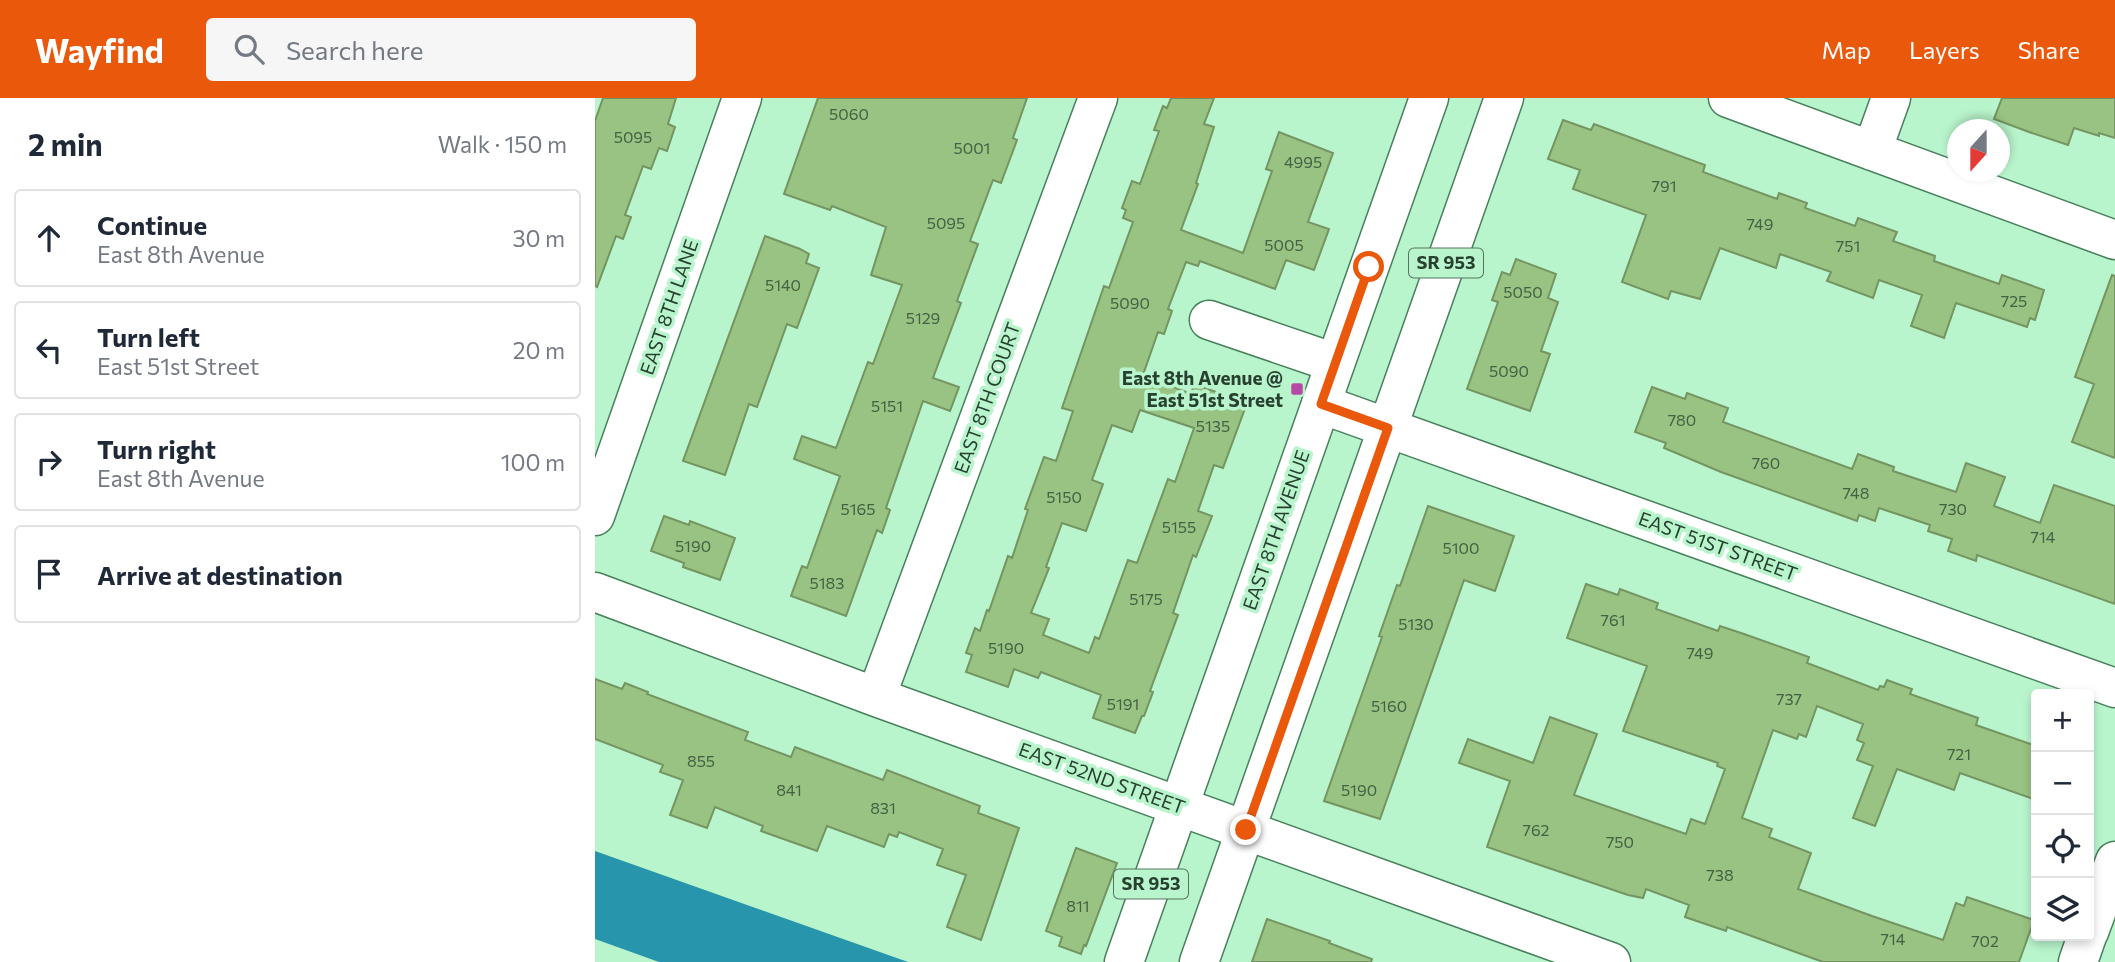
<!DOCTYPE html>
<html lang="en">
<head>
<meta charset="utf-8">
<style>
	:root { --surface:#fff; --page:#f6f6f7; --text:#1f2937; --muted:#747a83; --line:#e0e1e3; --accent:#ea580c }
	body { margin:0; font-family:Commissioner,sans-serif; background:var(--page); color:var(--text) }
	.controls { position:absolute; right:21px; bottom:21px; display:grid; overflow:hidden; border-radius:7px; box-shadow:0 4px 10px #0003 }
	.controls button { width:63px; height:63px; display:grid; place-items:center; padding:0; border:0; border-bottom:2px solid var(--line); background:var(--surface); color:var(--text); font:35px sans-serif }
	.compass { position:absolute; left:1352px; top:21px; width:63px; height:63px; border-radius:50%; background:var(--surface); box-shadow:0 4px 10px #0003; rotate:201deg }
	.stop { position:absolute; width:21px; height:21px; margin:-16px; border:5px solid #ea580c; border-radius:50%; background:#fff }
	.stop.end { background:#ea580c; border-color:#fff; box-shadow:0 2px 7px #0008 }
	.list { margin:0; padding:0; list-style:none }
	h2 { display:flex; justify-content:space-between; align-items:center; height:91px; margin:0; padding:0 28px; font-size:30px }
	h2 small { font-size:23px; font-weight:400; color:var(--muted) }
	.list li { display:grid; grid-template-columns:46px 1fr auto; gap:21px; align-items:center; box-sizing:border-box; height:98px; margin:0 14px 14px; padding:0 14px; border:2px solid var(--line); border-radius:7px }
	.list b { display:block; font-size:26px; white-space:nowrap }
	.list p { margin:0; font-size:23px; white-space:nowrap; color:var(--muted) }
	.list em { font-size:23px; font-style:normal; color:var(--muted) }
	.icon { flex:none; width:38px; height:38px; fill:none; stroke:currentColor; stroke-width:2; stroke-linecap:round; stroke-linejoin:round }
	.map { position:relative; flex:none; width:1520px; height:864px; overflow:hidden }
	header { display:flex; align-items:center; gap:42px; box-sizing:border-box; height:98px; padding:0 35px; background:var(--accent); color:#fff }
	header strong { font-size:33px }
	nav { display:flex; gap:38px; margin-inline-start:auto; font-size:24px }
	.search { width:490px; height:63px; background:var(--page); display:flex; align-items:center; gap:18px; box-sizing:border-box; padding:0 24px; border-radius:7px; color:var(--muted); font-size:26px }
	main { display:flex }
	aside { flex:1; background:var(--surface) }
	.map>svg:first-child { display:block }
</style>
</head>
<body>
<header>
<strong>Wayfind</strong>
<div class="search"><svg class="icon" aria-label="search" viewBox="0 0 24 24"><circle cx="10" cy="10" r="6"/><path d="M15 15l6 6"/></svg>Search here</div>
<nav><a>Map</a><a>Layers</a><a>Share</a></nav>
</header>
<main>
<aside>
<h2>2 min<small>Walk · 150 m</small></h2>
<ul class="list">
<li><svg class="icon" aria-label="ahead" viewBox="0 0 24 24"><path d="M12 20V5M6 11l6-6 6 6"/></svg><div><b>Continue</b><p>East 8th Avenue</p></div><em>30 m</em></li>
<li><svg class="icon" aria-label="left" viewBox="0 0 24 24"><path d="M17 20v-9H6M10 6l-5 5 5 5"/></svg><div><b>Turn left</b><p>East 51st Street</p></div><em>20 m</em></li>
<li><svg class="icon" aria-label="right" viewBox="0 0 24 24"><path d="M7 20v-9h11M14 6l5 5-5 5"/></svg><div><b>Turn right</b><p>East 8th Avenue</p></div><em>100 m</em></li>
<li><svg class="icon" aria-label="arrive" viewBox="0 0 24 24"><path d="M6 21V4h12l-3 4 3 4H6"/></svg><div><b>Arrive at destination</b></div></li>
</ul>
</aside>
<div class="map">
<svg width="1520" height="864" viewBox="0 0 1520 864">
	<rect width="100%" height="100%" fill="#b9f5cc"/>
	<path fill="#2795ab" d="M0 753 313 864H64L0 841Z"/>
	<path fill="#99c382" stroke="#749461" stroke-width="2" fill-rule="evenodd" d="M8 0H81L73 26 80 29 72 53 64 50 56 71 48 68 30 117 36 119 28 141 21 138 2 189 0 188V23Z
		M223 0H432L418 40 422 42 406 85 398 82 375 143 383 146 362 203 366 205 338 280 364 289 355 313 328 303 291 410 295 412 287 435 282 432 251 518 196 498 207 468 212 470 245 378 199 361 207 338 241 350 273 264 278 266 307 187 276 177 291 129 237 108 235 112 189 96Z
		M576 0H619L609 26 619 29 601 85 603 86 586 132 648 155 677 73 671 71 684 34 738 55 713 124 734 131 719 172 691 162 680 191 605 163 603 168 591 164 573 211 577 213 569 236 563 234 548 277 596 296 599 286 652 305 628 370 619 367 603 413 617 418 601 459 598 457 578 515 583 517 555 593 558 594 549 618H547L540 635 498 620 506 597 446 574 443 580 419 571 413 589 371 574 377 557 371 555 380 530 385 533 392 512 394 513 413 458 417 460 433 412 430 411 449 359 461 363 478 313 467 310 509 188 514 190 538 124 528 120 531 112 527 110 537 83 545 86 564 33 559 32 568 8 572 10ZM545 312 599 330 580 384 573 381 542 465 533 462 504 541 500 539 494 555 448 537 454 521 436 515 454 470 451 469 467 425 491 433 508 386 497 382 517 327 537 334Z
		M1407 0H1520V40L1504 35V38L1479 30 1473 47 1434 34 1399 21Z
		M968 22 996 32 999 26 1110 67 1108 74 1182 101 1184 95 1212 105 1210 110 1260 128 1263 120 1302 134 1298 143 1340 158 1339 163 1404 186 1407 177 1449 192 1440 222 1435 220 1432 229 1361 205 1349 240 1316 228 1327 197 1284 182 1278 200 1232 183 1236 174 1185 156 1181 170 1125 150 1105 201 1076 193 1073 201 1027 184 1051 117 978 91 985 72 953 61Z
		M170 138 205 151 214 156 211 165 224 170 202 230 192 226 162 309 154 306 130 377 88 363Z
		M921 161 961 176 953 200 963 204 946 253 955 256 935 313 872 291 903 204 897 202 907 174 915 177Z
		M1517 177 1520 178V360L1477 344 1499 286 1480 279Z
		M1057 289 1090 301 1092 295 1133 310 1128 324 1257 371 1263 356 1299 369 1298 373 1361 394 1371 365 1410 379 1399 408 1445 425 1459 387 1520 408V506L1382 457 1381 463 1353 453 1357 441 1333 433 1335 427 1284 410 1280 423 1264 417 1262 423 1126 374 1069 350 1071 345 1040 334Z
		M833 408 919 438 900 493 869 482 785 721 729 703 787 539 784 538 802 487 805 488Z
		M69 418 94 427 95 423 140 440 125 482 88 469 89 465 56 453Z
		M991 486 1023 497 1025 491 1063 505 1061 511 1123 533 1125 528 1149 536 1214 559 1212 565 1283 592 1285 588 1289 589 1292 582 1317 591 1315 596 1383 620 1381 627 1441 648V702L1365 675 1359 692 1302 671 1280 728 1258 720 1278 668 1262 662 1269 645 1262 642 1268 626 1222 608 1211 639 1204 636 1202 641 1178 632 1147 720 1177 731 1174 739 1216 755 1203 791 1277 818 1348 842 1361 805 1369 808 1372 799 1439 822 1424 864H1228L1132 829 1131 833 1090 819 1094 807 1051 791 1048 800 1033 797 892 749 915 683 864 665 873 641 938 665 955 619 1002 636 979 697 1091 736 1096 721 1110 726 1130 671 1122 668 1123 665 1028 633 1052 568 972 540Z
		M0 581 27 591 30 585 53 594 52 596 153 634 150 642 196 659 200 649 288 682 292 672 385 708 383 715 424 730 386 842 352 829 371 777 342 767 348 751 304 734 302 739 294 736 289 749 232 728 222 753 166 733 168 728 120 709 112 730 75 717 88 682 65 674 68 667 0 641Z
		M481 750 522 765 491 848 489 847 486 856 464 848 467 839 451 833Z
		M672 821 735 843 734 845 777 861 776 864H657Z"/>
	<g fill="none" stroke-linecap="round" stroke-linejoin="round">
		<defs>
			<path id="minor" d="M1133 0 1520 142
				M1277 53 1296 0
				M614 222 740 265
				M726 306 1520 590
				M0 418 147 0
				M0 494 281 599 1016 864
				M281 599 503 0
				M1494 834 1520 763
				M1483 864 1492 838"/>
			<path id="major" d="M529 864 834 0
				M604 864 909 0"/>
		</defs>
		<use href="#minor" stroke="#48805c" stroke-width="41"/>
		<use href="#major" stroke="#48805c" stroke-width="41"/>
		<use href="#minor" stroke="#fff" stroke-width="38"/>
		<use href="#major" stroke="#fff" stroke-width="38"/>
	</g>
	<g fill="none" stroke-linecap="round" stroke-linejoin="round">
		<path stroke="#ea580c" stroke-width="9" d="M651 732 793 330 726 306 774 169"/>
	</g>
	<rect fill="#b848a5" stroke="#b9f5cc" stroke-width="2.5" x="695" y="284" width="14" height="14" rx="3.5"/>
	<g text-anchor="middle" stroke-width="7" stroke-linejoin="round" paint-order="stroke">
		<g font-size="16" fill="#446144">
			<text x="254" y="22">5060</text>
			<text x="38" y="45">5095</text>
			<text x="377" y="56">5001</text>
			<text x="708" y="70">4995</text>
			<text x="1069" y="94">791</text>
			<text x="351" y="131">5095</text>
			<text x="1165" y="132">749</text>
			<text x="689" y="153">5005</text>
			<text x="1253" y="154">751</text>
			<text x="188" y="193">5140</text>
			<text x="928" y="200">5050</text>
			<text x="1419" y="209">725</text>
			<text x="535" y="211">5090</text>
			<text x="328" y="226">5129</text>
			<text x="914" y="279">5090</text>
			<text x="292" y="314">5151</text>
			<text x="1087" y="328">780</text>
			<text x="618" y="334">5135</text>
			<text x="1171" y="371">760</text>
			<text x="1261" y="401">748</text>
			<text x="469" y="405">5150</text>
			<text x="263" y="417">5165</text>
			<text x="1358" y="417">730</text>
			<text x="584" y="435">5155</text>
			<text x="1448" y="445">714</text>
			<text x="98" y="454">5190</text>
			<text x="866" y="456">5100</text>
			<text x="232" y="491">5183</text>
			<text x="551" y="507">5175</text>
			<text x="1018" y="528">761</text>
			<text x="821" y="532">5130</text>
			<text x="411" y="556">5190</text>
			<text x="1105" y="561">749</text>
			<text x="1194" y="607">737</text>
			<text x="528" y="612">5191</text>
			<text x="794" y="614">5160</text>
			<text x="1364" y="662">721</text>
			<text x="106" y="669">855</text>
			<text x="194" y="698">841</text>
			<text x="764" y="698">5190</text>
			<text x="288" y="716">831</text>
			<text x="941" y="738">762</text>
			<text x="1025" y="750">750</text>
			<text x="1125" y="783">738</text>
			<text x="483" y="814">811</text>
			<text x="1298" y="847">714</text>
			<text x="1390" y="849">702</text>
		</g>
		<g fill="#b9f5cc" stroke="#54765f" stroke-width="2">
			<rect x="814" y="150.5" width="74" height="29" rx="5"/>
			<rect x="519" y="771.5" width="74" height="29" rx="5"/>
		</g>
		<g font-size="18" font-weight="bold" fill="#284030">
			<text x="851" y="171">SR 953</text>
			<text x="556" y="792">SR 953</text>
		</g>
		<g font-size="19" fill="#284030" stroke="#b9f5cc">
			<text transform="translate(74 209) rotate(-71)" y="7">EAST 8TH LANE</text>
			<text transform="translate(392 300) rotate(-70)" y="7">EAST 8TH COURT</text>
			<text transform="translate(681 432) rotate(-71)" y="7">EAST 8TH AVENUE</text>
			<text transform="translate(1123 448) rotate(20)" y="7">EAST 51ST STREET</text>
			<text transform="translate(507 680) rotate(20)" y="7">EAST 52ND STREET</text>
		</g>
		<g font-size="19" font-weight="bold" fill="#284030" stroke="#b9f5cc" text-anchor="end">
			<text x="688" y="287">East 8th Avenue @<tspan x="688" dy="22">East 51st Street</tspan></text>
		</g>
	</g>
</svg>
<div class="controls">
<button>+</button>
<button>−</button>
<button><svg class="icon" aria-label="locate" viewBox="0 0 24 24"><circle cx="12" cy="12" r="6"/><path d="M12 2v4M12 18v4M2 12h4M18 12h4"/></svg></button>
<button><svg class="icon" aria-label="layers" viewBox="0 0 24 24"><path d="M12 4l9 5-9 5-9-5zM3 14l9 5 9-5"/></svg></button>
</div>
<svg class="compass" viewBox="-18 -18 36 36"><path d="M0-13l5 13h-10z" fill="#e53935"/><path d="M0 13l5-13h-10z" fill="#747a83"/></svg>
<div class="stop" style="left:774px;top:169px"></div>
<div class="stop end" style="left:651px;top:732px"></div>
</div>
</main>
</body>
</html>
